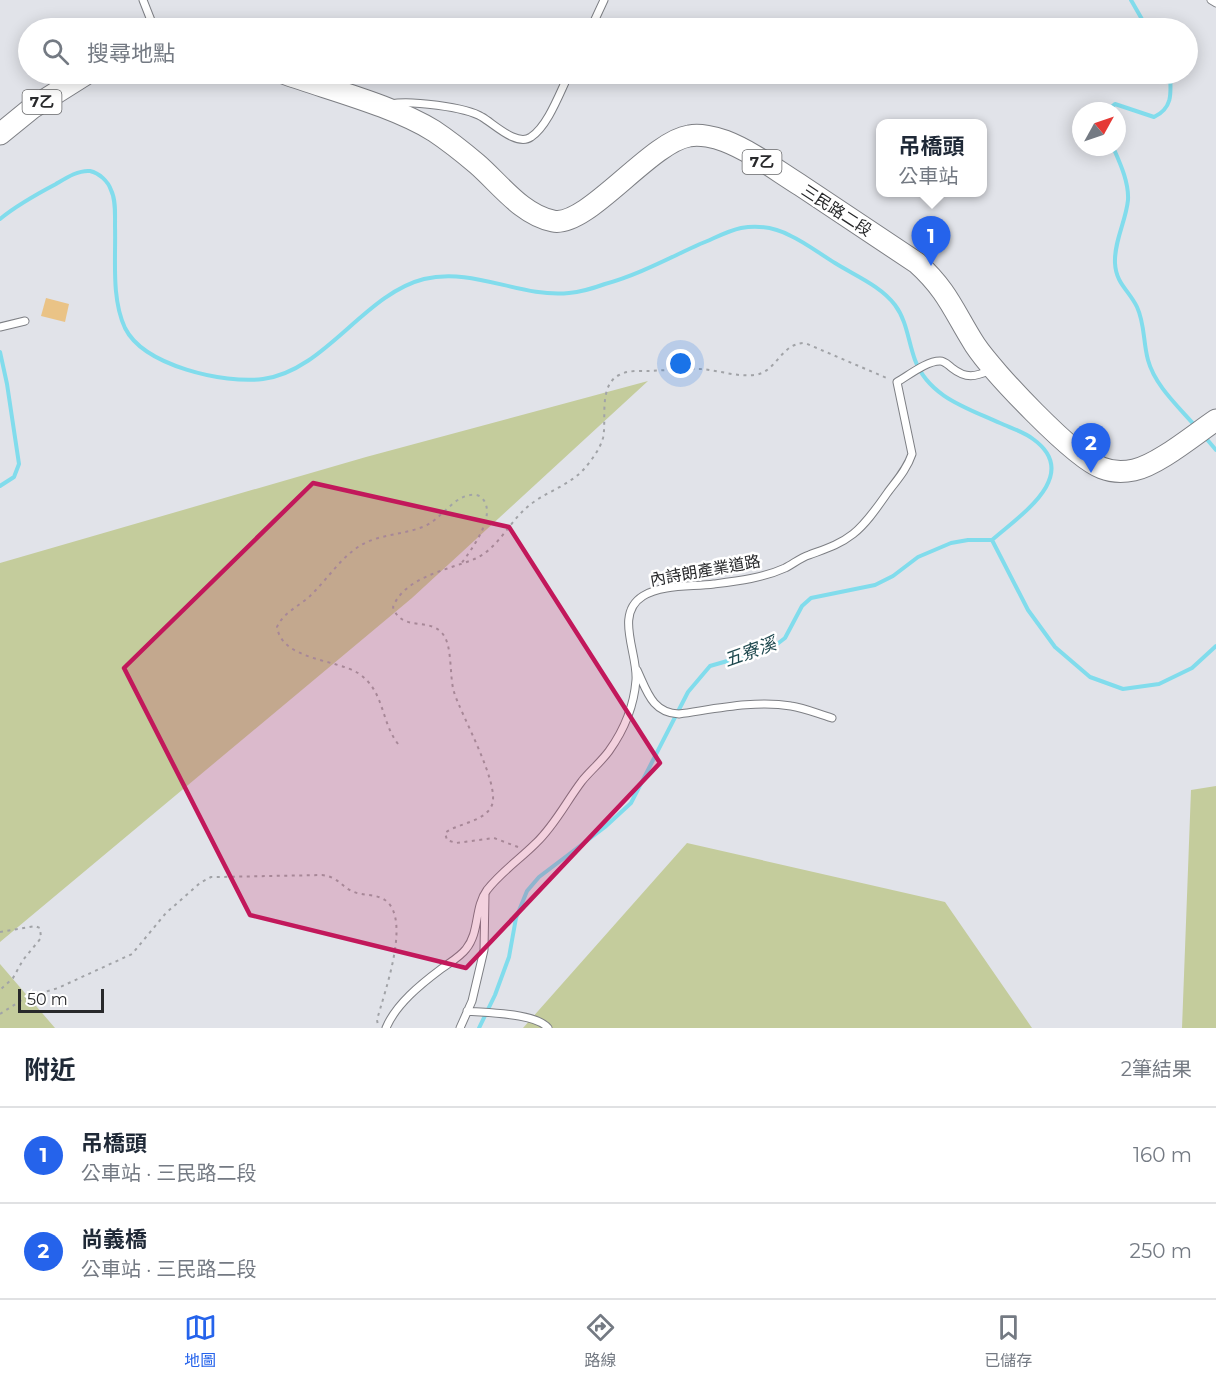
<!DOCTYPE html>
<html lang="zh-TW">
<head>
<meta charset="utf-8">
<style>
	:root { --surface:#fff; --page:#f6f6f7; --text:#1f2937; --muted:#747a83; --line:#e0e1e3; --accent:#2563eb }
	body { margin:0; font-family:Montserrat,"Noto Sans TC",sans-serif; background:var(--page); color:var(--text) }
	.compass { position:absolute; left:1072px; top:102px; width:54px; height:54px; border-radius:50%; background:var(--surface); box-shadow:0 3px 15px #0003; rotate:50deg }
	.scale { position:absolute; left:18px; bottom:15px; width:86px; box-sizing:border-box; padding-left:6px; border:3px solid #28292b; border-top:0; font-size:16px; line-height:21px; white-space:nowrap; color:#28292b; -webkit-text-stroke:4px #fff; paint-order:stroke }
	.you { position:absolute; left:681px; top:364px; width:21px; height:21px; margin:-15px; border:4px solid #fff; border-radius:50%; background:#1a73e8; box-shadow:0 0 0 9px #1a73e833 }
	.badge { display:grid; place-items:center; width:39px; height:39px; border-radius:50%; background:var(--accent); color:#fff; font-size:20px; font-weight:700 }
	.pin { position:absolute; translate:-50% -50px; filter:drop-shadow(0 2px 3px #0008) }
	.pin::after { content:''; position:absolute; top:32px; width:21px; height:18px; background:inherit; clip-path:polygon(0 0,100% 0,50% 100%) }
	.popup { position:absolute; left:876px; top:119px; width:111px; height:78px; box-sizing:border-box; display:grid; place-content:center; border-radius:12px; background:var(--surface); filter:drop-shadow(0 2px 4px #0005); font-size:20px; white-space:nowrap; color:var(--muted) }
	.popup b { font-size:22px; color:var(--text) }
	.popup::after { content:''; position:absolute; left:50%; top:100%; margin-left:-12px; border:12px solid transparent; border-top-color:var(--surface) }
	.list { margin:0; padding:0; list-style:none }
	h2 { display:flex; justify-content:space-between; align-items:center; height:78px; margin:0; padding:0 24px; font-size:26px }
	h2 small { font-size:20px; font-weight:400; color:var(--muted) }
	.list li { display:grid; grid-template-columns:39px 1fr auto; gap:18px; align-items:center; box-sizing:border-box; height:96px; padding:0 24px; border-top:2px solid var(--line) }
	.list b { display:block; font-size:22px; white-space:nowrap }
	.list p { margin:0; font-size:20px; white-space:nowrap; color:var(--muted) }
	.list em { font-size:20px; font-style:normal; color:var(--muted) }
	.icon { flex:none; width:33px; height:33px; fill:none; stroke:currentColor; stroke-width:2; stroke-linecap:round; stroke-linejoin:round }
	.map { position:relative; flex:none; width:1216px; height:1028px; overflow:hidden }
	.search { position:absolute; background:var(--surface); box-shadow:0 3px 15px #0003; left:18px; right:18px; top:18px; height:66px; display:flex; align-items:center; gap:15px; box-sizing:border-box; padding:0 21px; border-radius:33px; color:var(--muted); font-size:22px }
	.sheet { height:270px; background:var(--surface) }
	nav { display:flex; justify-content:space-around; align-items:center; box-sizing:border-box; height:84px; border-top:2px solid var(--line); background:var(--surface); font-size:16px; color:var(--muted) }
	nav a { display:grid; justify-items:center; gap:3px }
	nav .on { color:var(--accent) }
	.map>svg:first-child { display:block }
</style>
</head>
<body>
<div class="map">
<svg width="1216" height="1028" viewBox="0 0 1216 1028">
	<rect width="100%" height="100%" fill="#e1e3e9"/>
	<path fill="#c4cc9c" d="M648 381 412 598 0 942V563L366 457Z
		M1216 786V1028H1182L1191 790Z
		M687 843 945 902 1032 1028H523Z
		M0 964 55 1028H0Z"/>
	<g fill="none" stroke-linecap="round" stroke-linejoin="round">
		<path stroke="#81dcec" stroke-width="4" d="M1131 0 1147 28
			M1107 111 1115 104 1154 117C1173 108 1171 93 1170 74
			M1113 147C1120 163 1129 182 1128 200 1126 221 1114 241 1115 263 1116 284 1129 290 1137 307 1145 324 1143 342 1148 360 1155 386 1179 407 1196 427
			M0 219C17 205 37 194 56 184 66 178 78 170 90 171 99 173 108 181 111 190 116 200 115 214 115 226 116 258 111 298 125 328 144 366 224 384 263 379 325 371 364 294 424 279 474 267 520 298 569 293 581 292 594 288 605 284 638 275 669 258 700 244 713 239 727 231 741 228 758 225 776 228 791 236 806 243 820 254 835 263 854 275 881 286 895 305 907 321 908 341 915 360 929 397 967 408 1000 423 1011 428 1024 432 1033 439 1083 475 1019 516 992 540
			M0 352 7 384 19 464 14 477 0 486
			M1205 437 1216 450
			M992 540 1028 610 1055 647 1090 677 1123 689 1159 684 1192 668 1216 646
			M479 1028 495 995 509 957 516 918 527 891 539 877 605 827 631 803 688 692 710 666 772 648 785 638 802 606 811 598 875 585 893 576 918 557 951 543 968 540H992"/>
	</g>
	<path fill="#eac386" d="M46 298 69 304 65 322 41 316Z"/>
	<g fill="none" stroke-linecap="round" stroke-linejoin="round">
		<defs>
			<path id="lane" d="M143 0 154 28
				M1211 0 1216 3
				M591 28 604 0
				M391 104C409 100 466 107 482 117 494 124 517 147 531 137 548 126 560 92 569 74
				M0 327 25 321
				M637 670C647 691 652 713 679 714 715 709 755 700 791 706 805 708 818 714 832 718
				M467 1011C487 1013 536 1013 548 1028
				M386 1028C396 1004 421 984 441 969 449 963 460 957 466 949 480 932 474 908 487 890 501 872 520 859 536 843 555 825 566 802 582 781 590 771 601 762 609 751 624 730 634 706 636 680 638 653 614 614 643 596 662 584 692 587 714 584 738 581 763 578 785 568 793 564 800 558 809 555 825 549 839 545 853 534 867 523 878 506 888 492 897 480 907 469 912 454L897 382C908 376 926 361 940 361 945 361 948 365 952 368 966 379 975 377 991 370
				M460 1028 472 1001 484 950 485 894"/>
			<path id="primary" d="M286 74C331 90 394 106 434 131 449 141 464 153 477 164 500 184 522 215 553 221 587 228 650 142 689 136 700 134 715 137 725 141 751 151 776 170 800 185 839 211 878 237 917 263 948 291 954 312 975 345 993 372 1073 457 1102 468 1112 472 1124 472 1134 470 1158 465 1195 434 1216 420
				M0 134 32 108 86 74"/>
		</defs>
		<use href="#lane" stroke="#7d7f84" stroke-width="9"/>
		<use href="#primary" stroke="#7d7f84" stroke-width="23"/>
		<path stroke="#a1a3a7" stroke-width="2" stroke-dasharray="3 4.5" stroke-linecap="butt" d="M398 744C380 720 385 691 358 673 335 659 282 660 277 627 283 613 299 606 310 596 329 578 343 553 367 542 385 534 406 534 425 526 441 519 452 498 470 495 474 494 479 495 482 498 498 515 471 550 461 564
			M518 847 494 838 456 843 447 840 445 833C458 823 485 822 492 805 500 783 461 715 454 692 449 676 453 645 442 633 428 617 401 632 393 607 404 578 446 570 472 560 495 552 507 526 524 510 541 493 568 487 584 469 591 461 600 449 603 438 607 420 598 386 619 375 628 370 640 371 650 371 666 370 683 369 700 369 718 370 736 377 754 375 777 373 780 343 805 343L889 379
			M0 932 35 926 40 928 41 938 23 960 13 978 0 990
			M0 1014 25 998 58 988 132 954 166 913 200 883 211 877H218L322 875C339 877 341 887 354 892 364 896 377 894 385 900 412 919 384 993 377 1020L378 1025"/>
		<use href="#lane" stroke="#fff" stroke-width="7"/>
		<use href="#primary" stroke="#fff" stroke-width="21"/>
	</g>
	<path fill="#c2185b" fill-opacity="0.2" stroke="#c2185b" stroke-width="4.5" stroke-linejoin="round" d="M313 483 509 527 660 763 466 968 250 915 124 668Z"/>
	<g text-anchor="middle" stroke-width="5" stroke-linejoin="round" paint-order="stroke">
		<g fill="#fff" stroke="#68696b" stroke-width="1.5">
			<rect x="22.5" y="90" width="39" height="24" rx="4.5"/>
			<rect x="742.5" y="150" width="39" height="24" rx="4.5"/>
		</g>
		<g font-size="15" font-weight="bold" fill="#28292b">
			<text x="42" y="107">7乙</text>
			<text x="762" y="167">7乙</text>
		</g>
		<g font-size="16" fill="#28292b" stroke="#fff">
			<text transform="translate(837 210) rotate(33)" y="6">三民路二段</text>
			<text transform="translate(705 570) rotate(-10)" y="6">內詩朗產業道路</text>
		</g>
		<g font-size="18" font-style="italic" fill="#1f494f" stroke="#fff">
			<text transform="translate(750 652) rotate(-20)" y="6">五寮溪</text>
		</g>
	</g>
</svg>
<svg class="compass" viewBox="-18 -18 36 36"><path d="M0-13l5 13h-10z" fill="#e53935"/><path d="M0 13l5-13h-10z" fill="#747a83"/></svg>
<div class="scale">50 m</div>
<div class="you"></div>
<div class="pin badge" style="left:931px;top:266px">1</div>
<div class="popup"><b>吊橋頭</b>公車站</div>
<div class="pin badge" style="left:1091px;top:473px">2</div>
<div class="search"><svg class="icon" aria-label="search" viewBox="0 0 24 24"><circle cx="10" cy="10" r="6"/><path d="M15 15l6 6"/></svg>搜尋地點</div>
</div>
<section class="sheet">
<h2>附近<small>2筆結果</small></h2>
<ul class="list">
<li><span class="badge">1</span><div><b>吊橋頭</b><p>公車站 · 三民路二段</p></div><em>160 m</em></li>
<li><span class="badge">2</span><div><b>尚義橋</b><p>公車站 · 三民路二段</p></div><em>250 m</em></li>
</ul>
</section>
<nav>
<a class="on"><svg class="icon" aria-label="map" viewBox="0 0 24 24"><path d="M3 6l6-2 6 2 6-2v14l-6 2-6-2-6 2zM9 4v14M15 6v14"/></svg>地圖</a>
<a><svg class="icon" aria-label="directions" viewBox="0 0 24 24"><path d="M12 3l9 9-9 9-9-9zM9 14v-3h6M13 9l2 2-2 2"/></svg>路線</a>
<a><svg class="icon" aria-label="saved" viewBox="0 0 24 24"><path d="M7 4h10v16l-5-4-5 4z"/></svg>已儲存</a>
</nav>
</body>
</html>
